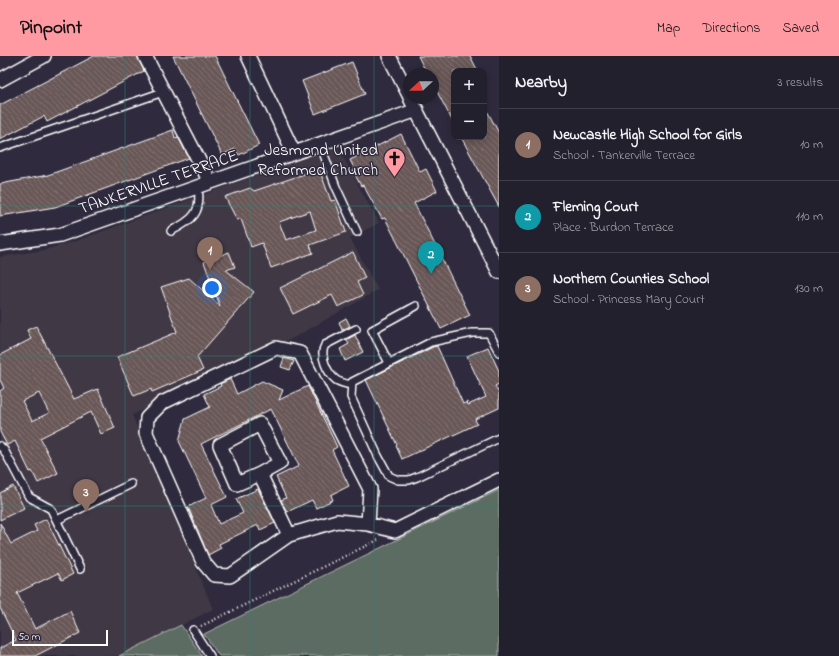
<!DOCTYPE html>
<html lang="en">
<head>
<meta charset="utf-8">
<style>
	:root { --surface:#23202e; --page:#2f2d3a; --text:#f1f3f6; --muted:#a3a3aa; --line:#403e4a; --accent:#ff9aa2 }
	body { margin:0; font-family:"Indie Flower",sans-serif; background:var(--page); color:var(--text) }
	.controls { position:absolute; right:12px; top:12px; display:grid; overflow:hidden; border-radius:8px; box-shadow:0 2px 10px #0003 }
	.controls button { width:36px; height:36px; display:grid; place-items:center; padding:0; border:0; border-bottom:1px solid var(--line); background:var(--surface); color:var(--text); font:20px sans-serif }
	.compass { position:absolute; left:403px; top:12px; width:36px; height:36px; border-radius:50%; background:var(--surface); box-shadow:0 2px 10px #0003; rotate:248deg }
	.scale { position:absolute; left:12px; bottom:10px; width:96px; box-sizing:border-box; padding-left:4px; border:2px solid #fff; border-top:0; font-size:11px; line-height:14px; white-space:nowrap; color:#fff; -webkit-text-stroke:3px #2f2a3d; paint-order:stroke }
	.you { position:absolute; left:212px; top:232px; width:14px; height:14px; margin:-10px; border:3px solid #fff; border-radius:50%; background:#1a73e8; box-shadow:0 0 0 6px #1a73e833 }
	.badge { display:grid; place-items:center; width:26px; height:26px; border-radius:50%; background:var(--accent); color:#fff; font-size:13px; font-weight:700 }
	.pin { position:absolute; translate:-50% -33px; filter:drop-shadow(0 1px 2px #0008) }
	.pin::after { content:''; position:absolute; top:21px; width:14px; height:12px; background:inherit; clip-path:polygon(0 0,100% 0,50% 100%) }
	.list { margin:0; padding:0; list-style:none }
	h2 { display:flex; justify-content:space-between; align-items:center; height:52px; margin:0; padding:0 16px; font-size:17px }
	h2 small { font-size:13px; font-weight:400; color:var(--muted) }
	.list li { display:grid; grid-template-columns:26px 1fr auto; gap:12px; align-items:center; box-sizing:border-box; height:72px; padding:0 16px; border-top:1px solid var(--line) }
	.list b { display:block; font-size:15px; white-space:nowrap }
	.list p { margin:0; font-size:13px; white-space:nowrap; color:var(--muted) }
	.list em { font-size:13px; font-style:normal; color:var(--muted) }
	.map { position:relative; flex:none; width:499px; height:600px; overflow:hidden }
	header { display:flex; align-items:center; gap:24px; box-sizing:border-box; height:56px; padding:0 20px; background:var(--accent); color:#111 }
	header strong { font-size:19px }
	nav { display:flex; gap:22px; margin-inline-start:auto; font-size:14px }
	main { display:flex }
	aside { flex:1; background:var(--surface) }
	.map>svg:first-child { display:block }
</style>
</head>
<body>
<header>
<strong>Pinpoint</strong>
<nav><a>Map</a><a>Directions</a><a>Saved</a></nav>
</header>
<main>
<div class="map">
<svg width="499" height="600" viewBox="0 0 499 600">
	<defs>
		<pattern id="building-back-hatch" width="6" height="6" patternUnits="userSpaceOnUse"><rect width="6" height="6" fill="#6a5858"/><path d="M-1 5l2 2M0 0l6 6M5-1l2 2" fill="none" stroke="#807171"/></pattern>
	</defs>
	<rect width="100%" height="100%" fill="#2f2a3d"/>
	<filter id="ink" filterUnits="userSpaceOnUse"><feTurbulence type="fractalNoise" baseFrequency=".025" numOctaves="2"/><feDisplacementMap in="SourceGraphic" scale="8" xChannelSelector="R" yChannelSelector="G"/><feConvolveMatrix kernelMatrix="1 2 1 2 8 2 1 2 1" color-interpolation-filters="sRGB"/></filter>
	<g filter="url(#ink)">
		<path fill="#413845" d="M337 90 379 167 350 182 378 234 297 280 132 359 213 553 119 600H0V201L44 194 76 185Z"/>
		<path fill="#5d6c62" stroke="#aeb6b0" d="M499 434V600H219L204 578Z
			M181 569 202 600H119Z"/>
		<path fill="url(#building-back-hatch)" stroke="#fff" fill-rule="evenodd" d="M94 0H137L144 15 47 66 44 60 0 83V49Z
			M173 0H215L259 89 239 99 235 93 222 99Z
			M418 0H470L478 15H454V68L433 28V18H427Z
			M352 6 365 38 315 58 302 25Z
			M484 49 499 77V151L461 81H484Z
			M173 74 175 82 178 81 189 102 55 151 0 160V128L48 119Z
			M401 78 420 116 426 113 437 135 414 147 470 259 441 273 385 162 382 163 363 129 361 130 353 115 355 114 350 104Z
			M319 113 331 145 335 144 346 176 310 189 313 197 271 212 262 187 251 191 241 163 237 164 225 141 250 132 254 135ZM310 155 316 174 286 184 279 166Z
			M229 196 235 211 226 214 254 236 197 301 203 314 152 336 151 333 134 340 117 301 177 276 161 231 189 222 220 250 204 206Z
			M353 196 365 222 357 226 363 239 338 251 332 239 293 258 280 232Z
			M346 262 350 270 342 274 339 266Z
			M36 270 74 343 98 333 115 372 101 378 91 356 40 382 58 417 38 427 32 415 30 416 15 385 7 389 0 376V335L4 332 0 324V299L31 283 27 274ZM39 337 49 357 32 365 22 345Z
			M355 279 363 296 345 305 340 293 349 288 346 284Z
			M437 290 463 348 467 346 468 349 486 341 467 300 488 291 499 315V328L495 330 499 337V352L475 363 477 368 402 403 396 390 397 389 366 324 433 291Z
			M284 302 294 305 290 314 281 311Z
			M230 323 237 338 262 325 283 334 279 344 308 330 337 391 332 394 349 430 331 439 333 444 316 452 312 444 287 456 281 444 286 442 276 421 299 410 271 353 201 388 227 441 211 449 219 468 243 457 236 443 258 433 275 467 260 474 258 469 219 488 221 492 208 499 188 451 206 442 179 385 185 363 210 351 204 338 221 330 220 328Z
			M13 430 24 452 0 464V437Z
			M46 463 73 518 62 524 58 517 17 537 35 573 70 555 80 577 35 600H0V592L16 584 0 552V467L11 488 37 475 34 469Z"/>
		<g fill="none" stroke-linecap="round" stroke-linejoin="round">
			<defs>
				<path id="lane" d="M320 88 336 131 357 176
					M0 92 163 36
					M171 175C193 164 202 157 198 131
					M499 296 489 277H472L431 286 352 326 351 341 378 400 389 420 398 424H409L417 421 499 382
					M389 307 372 274 416 250
					M351 329C346 328 341 327 336 324 327 317 319 299 325 289L356 273
					M0 390 4 394 29 441 51 453 80 513
					M57 464 131 428
					M193 574 210 600"/>
				<path id="street" d="M145 0 210 126
					M248 0 294 97
					M389 0 409 39
					M0 24 44 0
					M410 42 499 216
					M0 188 60 179 417 54
					M260 418 280 407 260 368 220 389 237 428 260 418 289 479
					M368 468 370 433 300 297 276 292 162 347 147 362 146 377 203 506 214 519 230 520 289 479 337 465 368 468 395 475 499 424"/>
			</defs>
			<use href="#lane" stroke="#fff" stroke-width="10"/>
			<use href="#street" stroke="#fff" stroke-width="16"/>
			<path stroke="#fff" stroke-width="2.5" stroke-dasharray="1 3" stroke-linecap="butt" d="M201 570 378 484"/>
			<use href="#lane" stroke="#2f2a3d" stroke-width="7"/>
			<use href="#street" stroke="#2f2a3d" stroke-width="13"/>
		</g>
	</g>
	<path fill="none" stroke="#27847c" stroke-width="1" stroke-opacity="0.55" d="M125 0V600M250 0V600M374 0V600M0 150H499M0 300H499M0 450H499"/>
	<defs>
		<symbol id="church-pin" viewBox="-11 -11 22 30"><path d="M0 17L-7.5 6A9.5 9.5 0 1 1 7.5 6Z" fill="#ff9aa2" stroke="#2f2a3d"/><path d="M-1.2-6h2.4v3.5h3.3v2.4h-3.3V6h-2.4V-.1h-3.3v-2.4h3.3Z" fill="#111"/></symbol>
	</defs>
	<g fill-rule="evenodd">
		<use href="#church-pin" x="382" y="90" width="25" height="34"/>
	</g>
	<g text-anchor="middle" stroke-width="3" stroke-linejoin="round" paint-order="stroke">
		<g font-size="17" fill="#fff" stroke="#2f2a3d" text-anchor="end">
			<text x="378" y="99">Jesmond United<tspan x="378" dy="20">Reformed Church</tspan></text>
		</g>
		<g font-size="17" fill="#fff" stroke="#2f2a3d">
			<text transform="translate(158 125) rotate(-19)" y="6">TANKERVILLE TERRACE</text>
		</g>
	</g>
</svg>
<div class="controls">
<button>+</button>
<button>−</button>
</div>
<svg class="compass" viewBox="-18 -18 36 36"><path d="M0-13l5 13h-10z" fill="#e53935"/><path d="M0 13l5-13h-10z" fill="#a3a3aa"/></svg>
<div class="scale">50 m</div>
<div class="you"></div>
<div class="pin badge" style="left:210px;top:214px;background:#8d6e63">1</div>
<div class="pin badge" style="left:431px;top:218px;background:#0f9aa8">2</div>
<div class="pin badge" style="left:86px;top:456px;background:#8d6e63">3</div>
</div>
<aside>
<h2>Nearby<small>3 results</small></h2>
<ul class="list">
<li><span class="badge" style="background:#8d6e63">1</span><div><b>Newcastle High School for Girls</b><p>School · Tankerville Terrace</p></div><em>10 m</em></li>
<li><span class="badge" style="background:#0f9aa8">2</span><div><b>Fleming Court</b><p>Place · Burdon Terrace</p></div><em>110 m</em></li>
<li><span class="badge" style="background:#8d6e63">3</span><div><b>Northern Counties School</b><p>School · Princess Mary Court</p></div><em>130 m</em></li>
</ul>
</aside>
</main>
</body>
</html>
